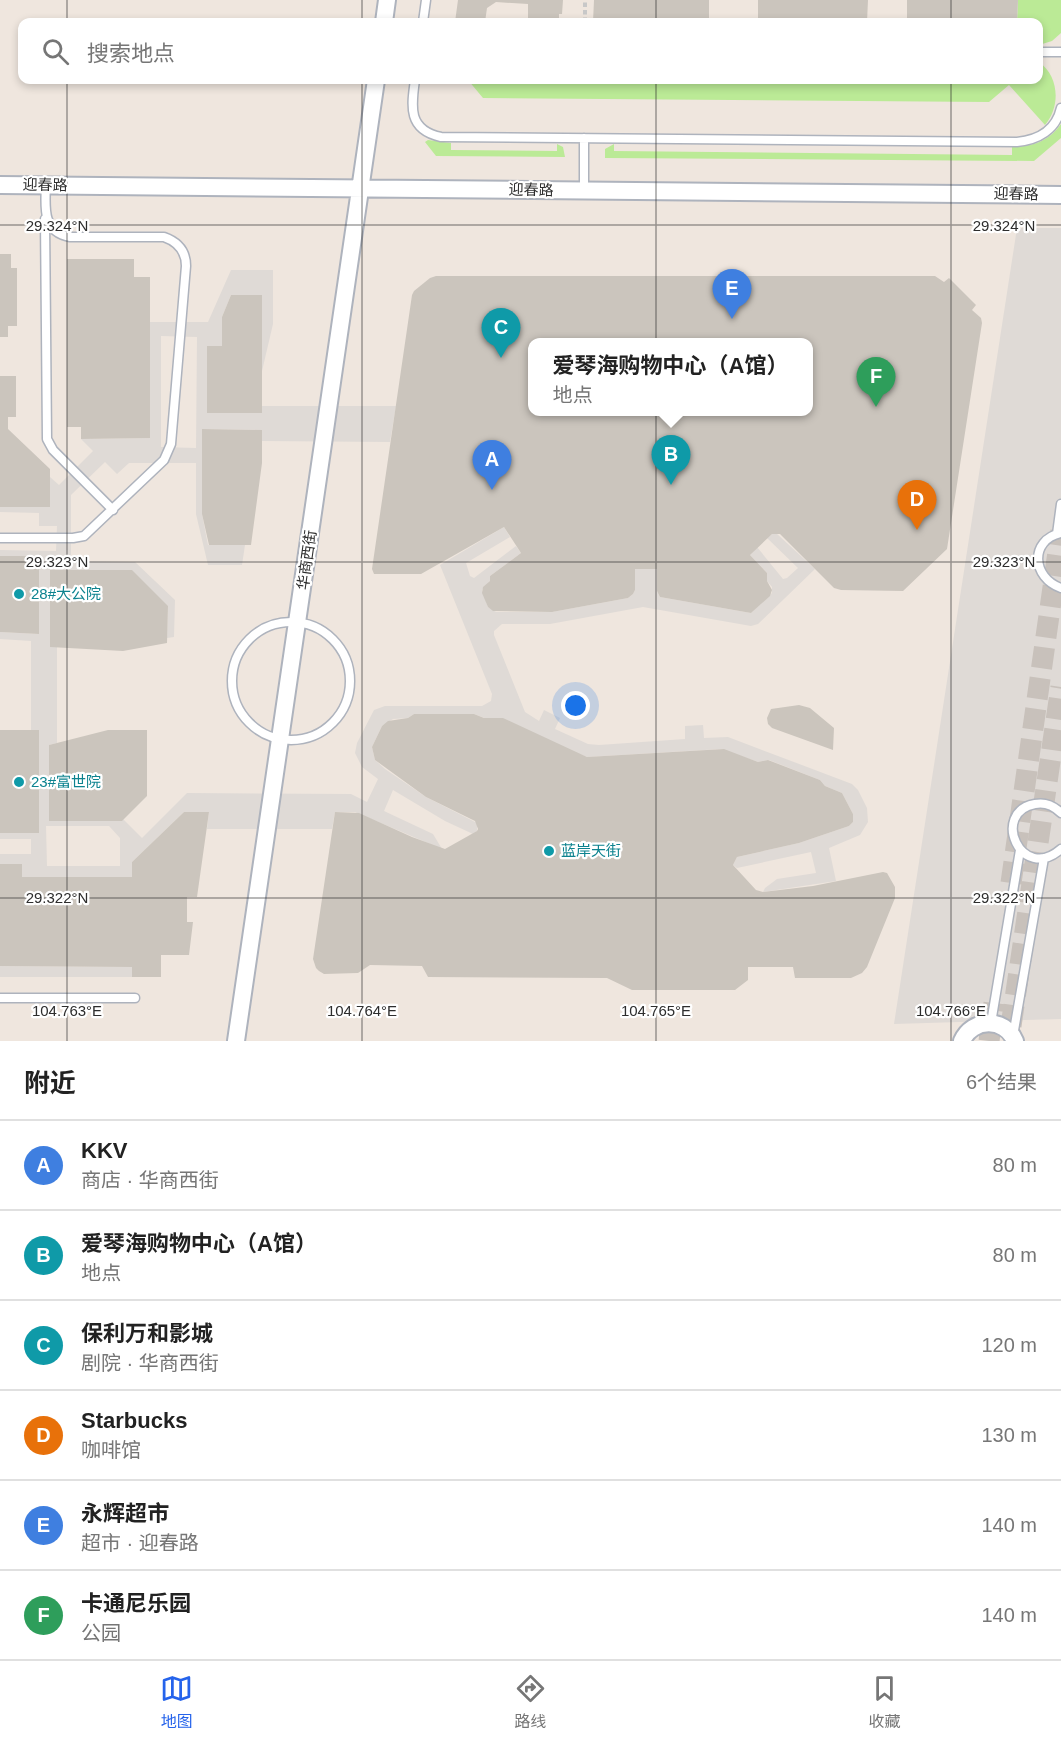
<!DOCTYPE html>
<html lang="zh">
<head>
<meta charset="utf-8">
<style>
	:root { --surface:#fff; --page:#f2f2f2; --text:#222; --muted:#767676; --line:#e0e0e0; --accent:#2563eb }
	body { margin:0; font-family:Arial,"Noto Sans SC",sans-serif; background:var(--page); color:var(--text) }
	.you { position:absolute; left:576px; top:706px; width:21px; height:21px; margin:-15px; border:4px solid #fff; border-radius:50%; background:#1a73e8; box-shadow:0 0 0 9px #1a73e833 }
	.badge { display:grid; place-items:center; width:39px; height:39px; border-radius:50%; background:var(--accent); color:#fff; font-size:20px; font-weight:700 }
	.pin { position:absolute; translate:-50% -50px; filter:drop-shadow(0 2px 3px #0008) }
	.pin::after { content:''; position:absolute; top:32px; width:21px; height:18px; background:inherit; clip-path:polygon(0 0,100% 0,50% 100%) }
	.popup { position:absolute; left:528px; top:338px; width:285px; height:78px; box-sizing:border-box; display:grid; place-content:center; border-radius:12px; background:var(--surface); filter:drop-shadow(0 2px 4px #0005); font-size:20px; white-space:nowrap; color:var(--muted) }
	.popup b { font-size:22px; color:var(--text) }
	.popup::after { content:''; position:absolute; left:50%; top:100%; margin-left:-12px; border:12px solid transparent; border-top-color:var(--surface) }
	.list { margin:0; padding:0; list-style:none }
	h2 { display:flex; justify-content:space-between; align-items:center; height:78px; margin:0; padding:0 24px; font-size:26px }
	h2 small { font-size:20px; font-weight:400; color:var(--muted) }
	.list li { display:grid; grid-template-columns:39px 1fr auto; gap:18px; align-items:center; box-sizing:border-box; height:90px; padding:0 24px; border-top:2px solid var(--line) }
	.list b { display:block; font-size:22px; white-space:nowrap }
	.list p { margin:0; font-size:20px; white-space:nowrap; color:var(--muted) }
	.list em { font-size:20px; font-style:normal; color:var(--muted) }
	.icon { flex:none; width:33px; height:33px; fill:none; stroke:currentColor; stroke-width:2; stroke-linecap:round; stroke-linejoin:round }
	.map { position:relative; flex:none; width:1061px; height:1041px; overflow:hidden }
	.search { position:absolute; background:var(--surface); box-shadow:0 3px 9px #0003; left:18px; right:18px; top:18px; height:66px; display:flex; align-items:center; gap:15px; box-sizing:border-box; padding:0 21px; border-radius:12px; color:var(--muted); font-size:22px }
	.sheet { height:618px; background:var(--surface) }
	nav { display:flex; justify-content:space-around; align-items:center; box-sizing:border-box; height:84px; border-top:2px solid var(--line); background:var(--surface); font-size:16px; color:var(--muted) }
	nav a { display:grid; justify-items:center; gap:3px }
	nav .on { color:var(--accent) }
	.map>svg:first-child { display:block }
</style>
</head>
<body>
<div class="map">
<svg width="1061" height="1041" viewBox="0 0 1061 1041">
	<rect width="100%" height="100%" fill="#efe6de"/>
	<path fill="#bbea96" d="M1018 0H1061V33L1052 41 1039 45 1038 22H1017Z
		M1039 62C1059 76 1061 106 1045 125L1009 85 989 102 483 98 468 80H1038Z
		M1061 124V138L1034 161 605 158V149L614 144V151L1012 155V147C1033 146 1048 142 1061 124Z
		M428 140 451 143V150L557 151V144L563 147 565 157 436 156 425 142Z"/>
	<path fill="#dfdad6" fill-rule="evenodd" d="M1017 228H1061V1019L894 1024Z
		M231 270H273V324L262 371 231 295 222 317V346H207V413H262V406H396L390 442 262 441V430L202 429V514L208 545H245L242 565H208L196 514V463H129L117 474 105 462 71 495V561L135 562 175 600 174 637 167 638 168 606 50 571V646L57 647V743L49 745V820L123 819 142 838 187 793 351 794 367 802 378 779 362 767 355 753 357 743 374 710 385 706H482L491 701 492 694 440 565 504 527 510 537 466 563 470 576 474 578 516 546 521 553 490 576V581L482 590 488 607 496 612H552L628 598 633 594 635 590V569H657V591L660 597 751 613 772 593V587L767 581V573L750 555 757 547 783 579 787 578 798 568 767 538 772 534 776 533 815 569 758 624 751 626 643 607 550 624H502L494 631V635L525 712 539 721 544 710 560 718 555 729 588 744 599 745 685 739V726L703 725 704 738 728 737 852 784 858 790 867 808 868 822 860 835 829 848 836 881 763 892 765 888 777 879 816 873 811 852 737 868 733 865 737 857 799 843 849 826 853 822V814L842 793 825 786 820 780 769 760 758 762 721 749 587 757 474 714H414L408 718 393 719 382 726 372 747 375 760 385 769 426 797 477 823V831L473 834 445 821 393 790 384 811 433 834 442 849 355 812H335L332 829H207L209 812H184L132 862V877H22L0 864V854H31V839H0V833H39V731L31 730V641L0 639V632L39 634V556H0V550L56 551 57 526H39V513L0 512V507H50V477L59 485 93 451 81 439 150 438V322H208ZM161 336 197 337 196 448 161 447ZM46 826H109L120 838V866H47Z
		M0 966 132 967V977H0Z"/>
	<path fill="#cbc5bd" fill-rule="evenodd" d="M458 0H563L562 14H559V22H528V4L496 2 487 8 485 22H455Z
		M594 0H709V22H593Z
		M758 0H868L867 22H758Z
		M907 0H1018L1017 22H907Z
		M0 254H11V268H17V326H8V337H0Z
		M67 259H134V277H150V438L81 439V427H67Z
		M436 276H935L944 282 949 278 976 305 972 310 981 318 982 323 947 549 903 591 841 590 834 588 780 534H772L750 555 767 573V581L772 590 770 596 751 613 660 597 657 591V569H635V590L633 594 628 598 552 612 493 611 488 607 482 593 483 587 490 581V576L521 553 504 527 421 574H374L372 569 412 295 414 291 430 278ZM533 342H809V412H533Z
		M231 295H262V413H207V346H222V317Z
		M0 376H16V417H8V429L50 469V507H0Z
		M202 429 262 430V463L251 545H209L202 514Z
		M0 556H39V634L0 632Z
		M50 570H132L168 606 167 643 123 651 50 647Z
		M799 705 810 708 834 728 833 750 772 728 768 724 767 718 771 709Z
		M414 714H474L484 718H503L587 757 724 749 758 762 768 760 820 780 825 786 842 793 853 814V822L849 826 799 843 737 857 733 865 756 890 763 892 813 886 883 872 887 873 895 887V898L867 967 862 973 851 978H795L793 967H748V980L735 990H632L607 978 428 977 422 966 370 965 358 973 324 974 319 971 316 968 313 959 335 812 359 813 412 837 445 849 477 831 478 829 475 821 426 797 375 760 372 747 382 726 388 721 408 718Z
		M0 730H39V833H0Z
		M108 730H147V796L122 821H49V745Z
		M184 812H209L197 897H187V922H193L189 955H161V977H132V967L0 966V864H22V877H132V862Z"/>
	<g fill="none" stroke-linecap="round" stroke-linejoin="round">
		<path stroke="#c8c1bb" stroke-width="21" stroke-dasharray="21 10" stroke-linecap="butt" d="M1011 883 1061 531
			M1011 1026 1061 687
			M989 1041 994 1003"/>
		<defs>
			<path id="service" d="M423 22 426 0
				M1038 52H1061
				M415 80C411 107 408 130 441 137L1017 142C1038 140 1056 130 1061 108
				M584 190V138
				M45 219 47 439 53 450 113 510
				M1061 533C1029 540 1032 578 1061 588
				M1057 534 1061 504
				M0 538H73L84 536 164 460 171 444 186 266C186 251 178 242 164 237H70C42 232 45 207 46 185
				M232 681a59 59 0 1 1 118 0a59 59 0 1 1-118 0Z
				M1061 813C1054 806 1045 802 1035 804 990 812 1021 884 1061 849
				M0 998H135
				M991 1023 1020 850
				M1013 1036 1044 858"/>
			<path id="minor" d="M384 22 387 0
				M0 185 1061 195
				M236 1041 376 80
				M962 1041C972 1018 1005 1017 1015 1041"/>
		</defs>
		<use href="#service" stroke="#aeb3bd" stroke-width="11"/>
		<use href="#minor" stroke="#aeb3bd" stroke-width="20"/>
		<path stroke="#c8c8c8" stroke-width="4" stroke-dasharray="4.5 3" stroke-linecap="butt" d="M585 22V0"/>
		<use href="#service" stroke="#fff" stroke-width="8"/>
		<use href="#minor" stroke="#fff" stroke-width="16"/>
	</g>
	<path fill="none" stroke="#2d2d2d" stroke-width="1.5" stroke-opacity="0.45" d="M67 0V22M362 0V22M656 0V22M951 0V22M67 80V1041M362 80V1041M656 80V1041M951 80V1041M0 225H1061M0 562H1061M0 898H1061"/>
	<g fill="#0f9aa8" stroke="#fff" stroke-width="2">
		<circle cx="19" cy="594" r="6"/>
		<circle cx="19" cy="782" r="6"/>
		<circle cx="549" cy="851" r="6"/>
	</g>
	<g text-anchor="middle" stroke-width="4.5" stroke-linejoin="round" paint-order="stroke">
		<g font-size="15" fill="#2d2d2d" stroke="#fff">
			<text transform="translate(45 185) rotate(1)" y="5">迎春路</text>
			<text transform="translate(531 190) rotate(1)" y="5">迎春路</text>
			<text transform="translate(1016 194) rotate(1)" y="5">迎春路</text>
			<text transform="translate(307 560) rotate(-82)" y="5">华商西街</text>
		</g>
		<g font-size="15" fill="#0d838f" stroke="#fff" text-anchor="start">
			<text x="31" y="599">28#大公院</text>
			<text x="31" y="787">23#富世院</text>
			<text x="561" y="856">蓝岸天街</text>
		</g>
	</g>
	<g font-size="15" text-anchor="middle" fill="#2d2d2d" stroke="#fff" stroke-width="4.5" stroke-linejoin="round" paint-order="stroke">
		<text x="57" y="231">29.324°N</text>
		<text x="1004" y="231">29.324°N</text>
		<text x="57" y="567">29.323°N</text>
		<text x="1004" y="567">29.323°N</text>
		<text x="57" y="903">29.322°N</text>
		<text x="1004" y="903">29.322°N</text>
		<text x="67" y="1016">104.763°E</text>
		<text x="362" y="1016">104.764°E</text>
		<text x="656" y="1016">104.765°E</text>
		<text x="951" y="1016">104.766°E</text>
	</g>
</svg>
<div class="you"></div>
<div class="pin badge" style="left:492px;top:490px;background:#3f7fe0">A</div>
<div class="pin badge" style="left:671px;top:485px;background:#0f9aa8">B</div>
<div class="popup"><b>爱琴海购物中心（A馆）</b>地点</div>
<div class="pin badge" style="left:501px;top:358px;background:#0f9aa8">C</div>
<div class="pin badge" style="left:917px;top:530px;background:#e8710a">D</div>
<div class="pin badge" style="left:732px;top:319px;background:#3f7fe0">E</div>
<div class="pin badge" style="left:876px;top:407px;background:#2e9e5b">F</div>
<div class="search"><svg class="icon" aria-label="search" viewBox="0 0 24 24"><circle cx="10" cy="10" r="6"/><path d="M15 15l6 6"/></svg>搜索地点</div>
</div>
<section class="sheet">
<h2>附近<small>6个结果</small></h2>
<ul class="list">
<li><span class="badge" style="background:#3f7fe0">A</span><div><b>KKV</b><p>商店 · 华商西街</p></div><em>80 m</em></li>
<li><span class="badge" style="background:#0f9aa8">B</span><div><b>爱琴海购物中心（A馆）</b><p>地点</p></div><em>80 m</em></li>
<li><span class="badge" style="background:#0f9aa8">C</span><div><b>保利万和影城</b><p>剧院 · 华商西街</p></div><em>120 m</em></li>
<li><span class="badge" style="background:#e8710a">D</span><div><b>Starbucks</b><p>咖啡馆</p></div><em>130 m</em></li>
<li><span class="badge" style="background:#3f7fe0">E</span><div><b>永辉超市</b><p>超市 · 迎春路</p></div><em>140 m</em></li>
<li><span class="badge" style="background:#2e9e5b">F</span><div><b>卡通尼乐园</b><p>公园</p></div><em>140 m</em></li>
</ul>
</section>
<nav>
<a class="on"><svg class="icon" aria-label="map" viewBox="0 0 24 24"><path d="M3 6l6-2 6 2 6-2v14l-6 2-6-2-6 2zM9 4v14M15 6v14"/></svg>地图</a>
<a><svg class="icon" aria-label="directions" viewBox="0 0 24 24"><path d="M12 3l9 9-9 9-9-9zM9 14v-3h6M13 9l2 2-2 2"/></svg>路线</a>
<a><svg class="icon" aria-label="saved" viewBox="0 0 24 24"><path d="M7 4h10v16l-5-4-5 4z"/></svg>收藏</a>
</nav>
</body>
</html>
